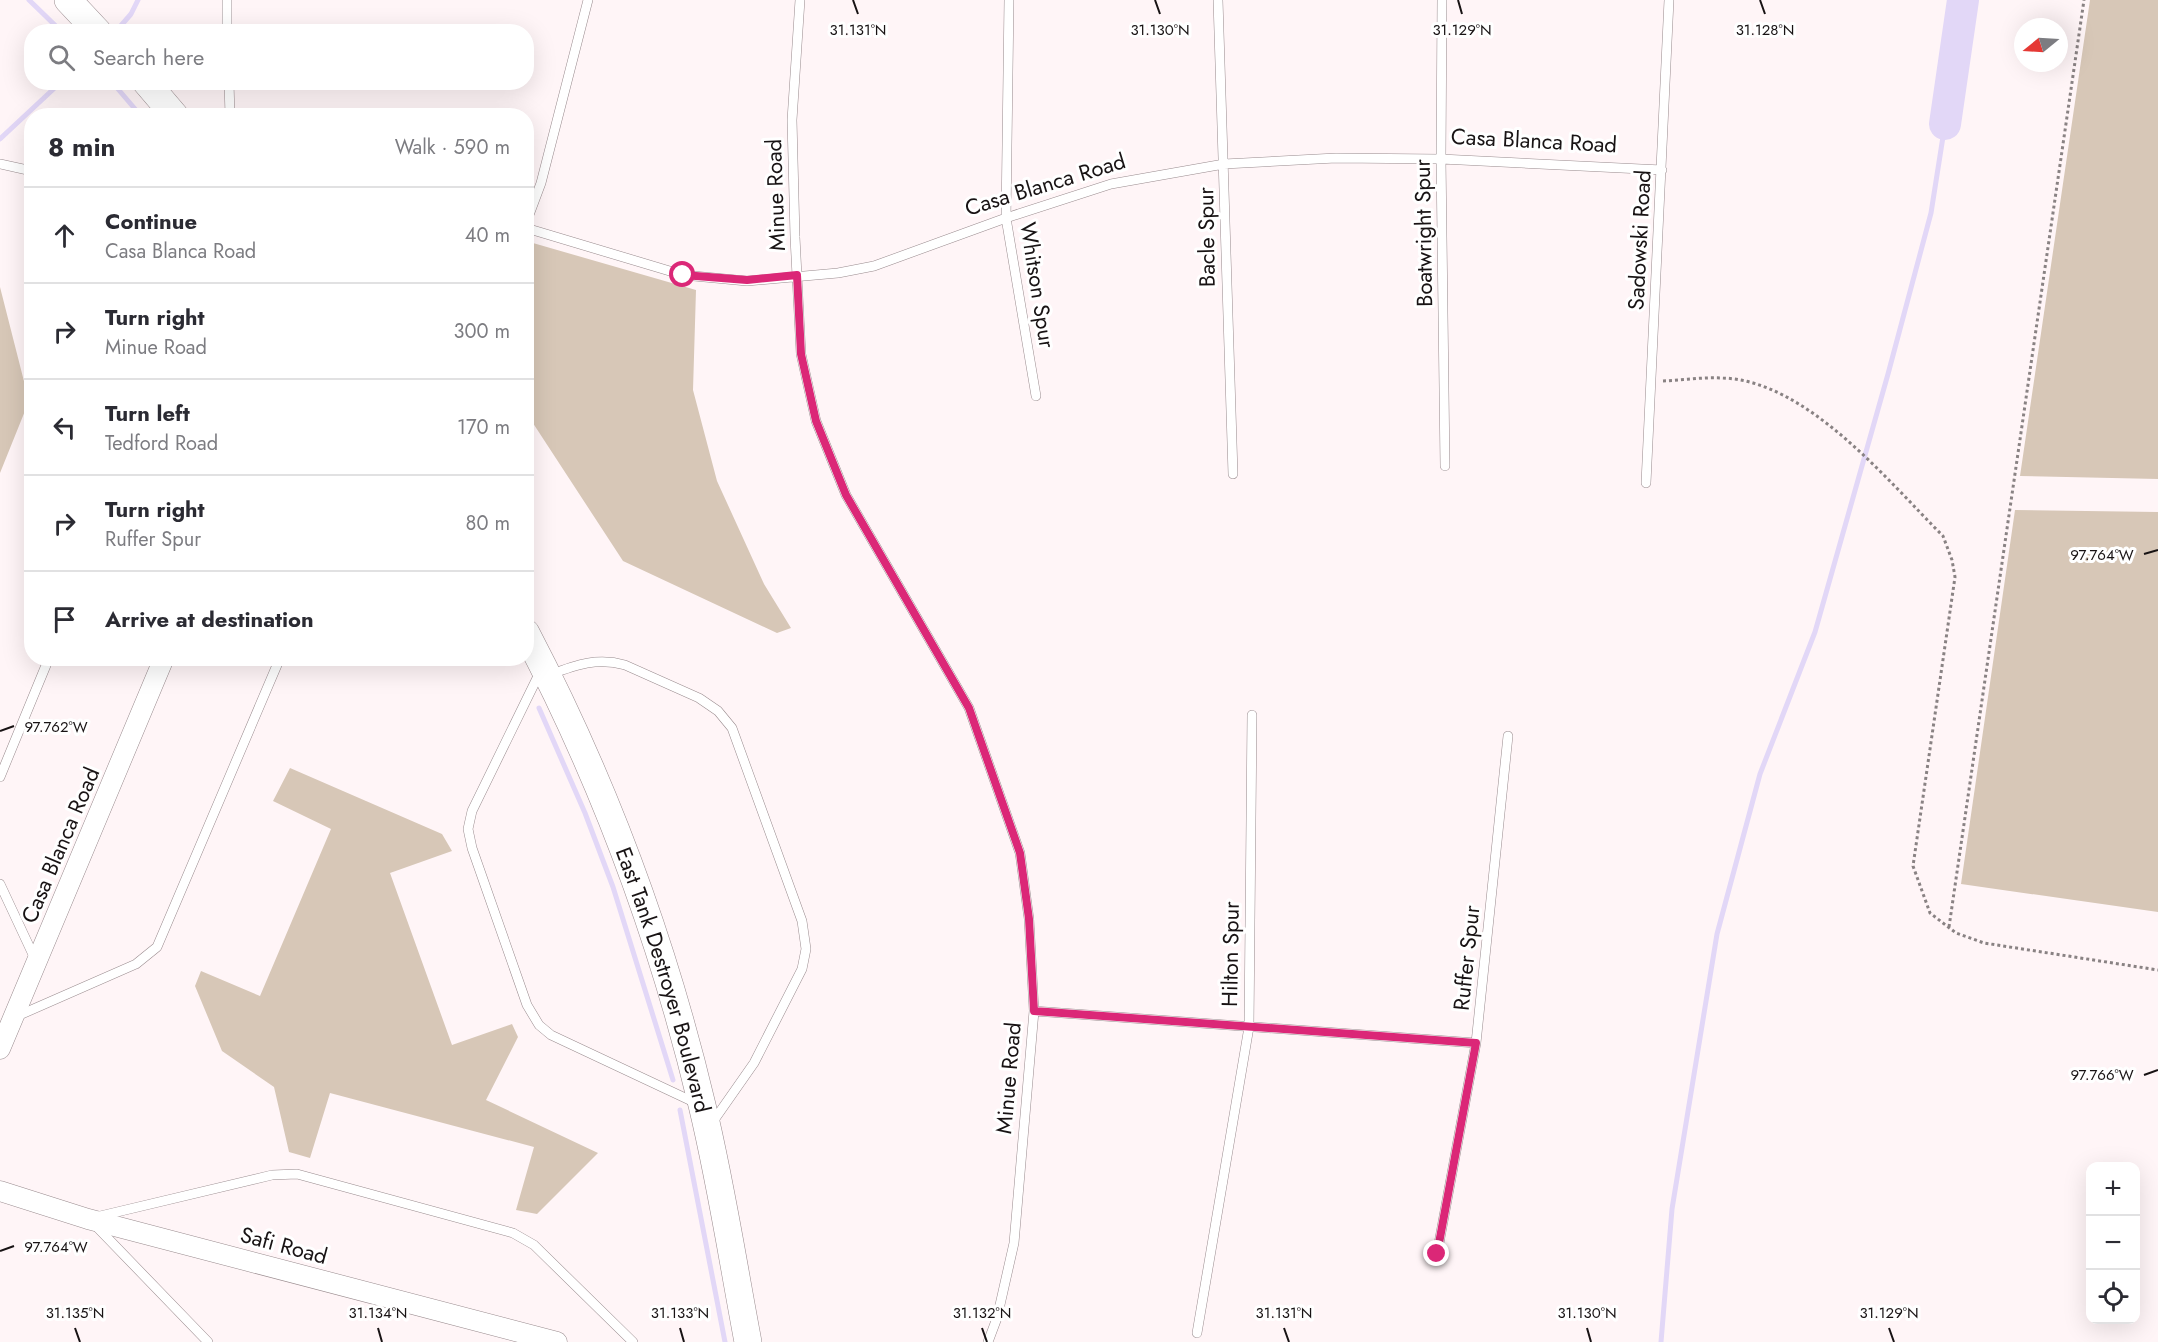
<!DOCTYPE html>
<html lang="en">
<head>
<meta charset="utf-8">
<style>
	:root { --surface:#fff; --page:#f2f2f3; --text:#2b2b33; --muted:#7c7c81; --line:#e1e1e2 }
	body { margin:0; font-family:Jost,sans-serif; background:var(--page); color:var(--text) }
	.controls { position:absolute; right:18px; bottom:18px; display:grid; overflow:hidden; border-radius:12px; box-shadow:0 6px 24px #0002 }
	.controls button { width:54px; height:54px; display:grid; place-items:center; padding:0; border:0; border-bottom:2px solid var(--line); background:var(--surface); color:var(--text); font:30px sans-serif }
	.compass { position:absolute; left:2014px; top:18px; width:54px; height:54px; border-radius:50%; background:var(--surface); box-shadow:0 6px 24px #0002; rotate:252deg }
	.stop { position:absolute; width:18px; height:18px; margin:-14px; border:4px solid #db2777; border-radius:50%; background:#fff }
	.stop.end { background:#db2777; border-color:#fff; box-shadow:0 2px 6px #0008 }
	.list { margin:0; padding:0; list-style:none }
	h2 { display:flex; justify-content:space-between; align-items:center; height:78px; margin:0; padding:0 24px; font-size:26px }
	h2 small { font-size:20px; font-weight:400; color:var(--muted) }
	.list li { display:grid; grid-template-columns:39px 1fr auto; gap:18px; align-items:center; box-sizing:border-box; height:96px; padding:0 24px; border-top:2px solid var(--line) }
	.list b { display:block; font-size:22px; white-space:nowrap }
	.list p { margin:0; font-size:20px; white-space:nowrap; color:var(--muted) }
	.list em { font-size:20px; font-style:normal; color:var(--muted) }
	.icon { flex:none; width:33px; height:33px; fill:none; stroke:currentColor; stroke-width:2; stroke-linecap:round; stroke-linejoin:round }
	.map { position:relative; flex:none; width:2158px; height:1342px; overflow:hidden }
	.search { position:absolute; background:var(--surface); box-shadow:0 6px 24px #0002; left:24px; top:24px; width:510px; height:66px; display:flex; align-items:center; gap:15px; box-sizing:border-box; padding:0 21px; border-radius:24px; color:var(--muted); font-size:22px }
	.panel { position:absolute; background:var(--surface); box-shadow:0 6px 24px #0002; left:24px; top:108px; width:510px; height:558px; border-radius:24px }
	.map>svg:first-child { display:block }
</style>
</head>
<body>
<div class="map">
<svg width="2158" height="1342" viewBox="0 0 2158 1342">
	<rect width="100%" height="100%" fill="#fff5f7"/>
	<path fill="#d7c7b7" d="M2090 0H2158V479L2020 476Z
		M526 241 696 290 693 390 717 481 764 584 791 628 777 633 623 561 527 414Z
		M0 287 29 401 0 473Z
		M2015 510 2158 512V912L1961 884Z
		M290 768 442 834 452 851 390 873 452 1045 512 1024 518 1037 486 1100 598 1153 537 1214 516 1210 534 1147 330 1093 310 1158 289 1152 274 1087 222 1051 195 986 201 971 260 996 331 829 273 801Z"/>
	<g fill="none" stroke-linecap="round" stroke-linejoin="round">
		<path stroke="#e2d7f7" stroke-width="5" d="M29 0 62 32
			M118 29 131 14 138 0
			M112 82 141 116
			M0 139 61 82
			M539 708 585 813 613 887 673 1080
			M680 1110 725 1342
			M1661 1342 1672 1209 1717 934 1760 774 1815 632 1888 374 1931 213 1945 124"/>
		<path stroke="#e2d7f7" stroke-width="32" d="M1945 124 1963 0"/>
		<defs>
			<path id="lane" d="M227 0V32
				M800 0 792 120 795 237 801 354 816 421 846 495 969 708 1020 853 1029 919 1034 1011 1014 1243 997 1318 988 1342
				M1009 0 1006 218 1036 396
				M1218 0 1233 474
				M1442 0 1441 159 1445 466
				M229 82 230 116
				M0 164 32 171
				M526 223 541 183 588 0
				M526 228 683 275 747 281 838 273 874 266 1006 218 1111 184 1224 164 1336 158 1441 159 1662 170
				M1646 483 1669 0
				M541 670 472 811 468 829 472 848 527 1005 539 1025 551 1035 698 1104
				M549 675C576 665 597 657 625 665L699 698 718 711 732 728 802 921 806 949 802 969 754 1063 712 1123
				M0 777 49 658
				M0 884 36 961
				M1034 1011 1476 1043
				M15 1017 136 964 157 947 280 658
				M96 1217 272 1175 297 1174 513 1233 534 1245 633 1342
				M95 1225 208 1342
				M1437 1254 1476 1043 1508 736
				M1197 1333 1249 1027 1252 715"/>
			<path id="street" d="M0 1049 164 658
				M0 1191 88 1219 557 1342"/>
			<g id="secondary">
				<path d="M68 0 98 32"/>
				<path d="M146 82 175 116"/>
				<path id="s1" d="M526 633C604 782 663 941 702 1105 721 1183 733 1263 748 1342"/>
			</g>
		</defs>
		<use href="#lane" stroke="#998b8e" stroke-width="10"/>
		<use href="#street" stroke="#998b8e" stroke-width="21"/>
		<use href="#secondary" stroke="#998b8e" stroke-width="28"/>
		<path stroke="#898283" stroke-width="3" stroke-dasharray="3 3" stroke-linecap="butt" d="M1663 381C1683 380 1703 377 1723 378 1807 381 1887 480 1943 536L1952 560 1955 577 1913 866 1930 913 1956 933 1984 943 2158 970
			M1949 927 2084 0"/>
		<use href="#lane" stroke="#fff" stroke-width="9"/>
		<use href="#street" stroke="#fff" stroke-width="20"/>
		<use href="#secondary" stroke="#fff" stroke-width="27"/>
	</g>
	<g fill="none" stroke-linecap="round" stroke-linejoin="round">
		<path stroke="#db2777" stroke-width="8" d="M683 275 747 280 797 275 801 354 816 421 846 495 969 708 1020 853 1029 919 1034 1011 1476 1043 1437 1254"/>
	</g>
	<path fill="none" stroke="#181314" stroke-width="2" d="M853 0 858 14M1155 0 1160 14M1458 0 1462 14M1760 0 1765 14M2144 554 2158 550M0 731 14 726M2144 1075 2158 1070M0 1251 14 1246M75 1328 80 1342M378 1328 382 1342M680 1328 684 1342M982 1328 987 1342M1284 1328 1289 1342M1587 1328 1591 1342M1889 1328 1894 1342"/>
	<g text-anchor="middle" stroke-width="6" stroke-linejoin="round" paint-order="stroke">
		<g font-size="22" fill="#181314" stroke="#fff">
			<text transform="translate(1534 140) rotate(3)" y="8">Casa Blanca Road</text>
			<text transform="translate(1045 184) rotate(-17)" y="8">Casa Blanca Road</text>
			<text transform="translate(775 195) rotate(-92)" y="8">Minue Road</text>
			<text transform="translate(1423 233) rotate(-91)" y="8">Boatwright Spur</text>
			<text transform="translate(1206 237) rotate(-91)" y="8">Bacle Spur</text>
			<text transform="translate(1639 240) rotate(-87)" y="8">Sadowski Road</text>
			<text transform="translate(1038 285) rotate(81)" y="8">Whitson Spur</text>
			<text transform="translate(60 845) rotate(-67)" y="8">Casa Blanca Road</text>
			<text transform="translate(1230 954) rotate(-89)" y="8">Hilton Spur</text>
			<text transform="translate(1466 958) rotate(-84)" y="8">Ruffer Spur</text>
			<text dy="8" stroke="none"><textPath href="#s1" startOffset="374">East Tank Destroyer Boulevard</textPath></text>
			<text transform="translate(1008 1078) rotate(-85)" y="8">Minue Road</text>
			<text transform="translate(284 1245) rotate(15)" y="8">Safi Road</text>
		</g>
	</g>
	<g font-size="15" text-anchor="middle" fill="#181314" stroke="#fff" stroke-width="6" stroke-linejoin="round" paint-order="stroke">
		<text x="858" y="35">31.131°N</text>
		<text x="1160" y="35">31.130°N</text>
		<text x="1462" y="35">31.129°N</text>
		<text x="1765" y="35">31.128°N</text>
		<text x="2102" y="560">97.764°W</text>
		<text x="56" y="732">97.762°W</text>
		<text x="2102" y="1080">97.766°W</text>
		<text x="56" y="1252">97.764°W</text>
		<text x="378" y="1318">31.134°N</text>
		<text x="75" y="1318">31.135°N</text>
		<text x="680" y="1318">31.133°N</text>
		<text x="982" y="1318">31.132°N</text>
		<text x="1284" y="1318">31.131°N</text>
		<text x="1587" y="1318">31.130°N</text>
		<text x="1889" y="1318">31.129°N</text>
	</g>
</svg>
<div class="controls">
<button>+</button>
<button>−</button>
<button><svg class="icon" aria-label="locate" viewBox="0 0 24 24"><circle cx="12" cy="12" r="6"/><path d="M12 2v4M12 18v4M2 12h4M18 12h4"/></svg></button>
</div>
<svg class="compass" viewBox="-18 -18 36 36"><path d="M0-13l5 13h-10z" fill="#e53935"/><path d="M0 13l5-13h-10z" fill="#7c7c81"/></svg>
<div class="stop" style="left:683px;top:275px"></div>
<div class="stop end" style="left:1437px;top:1254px"></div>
<div class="search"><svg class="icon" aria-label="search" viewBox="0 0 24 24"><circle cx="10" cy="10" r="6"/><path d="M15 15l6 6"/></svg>Search here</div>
<section class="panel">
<h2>8 min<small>Walk · 590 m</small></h2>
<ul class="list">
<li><svg class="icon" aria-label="ahead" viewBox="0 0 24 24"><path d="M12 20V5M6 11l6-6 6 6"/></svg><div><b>Continue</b><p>Casa Blanca Road</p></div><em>40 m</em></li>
<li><svg class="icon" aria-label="right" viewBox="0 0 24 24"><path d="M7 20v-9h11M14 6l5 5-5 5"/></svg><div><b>Turn right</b><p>Minue Road</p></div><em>300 m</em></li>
<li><svg class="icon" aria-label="left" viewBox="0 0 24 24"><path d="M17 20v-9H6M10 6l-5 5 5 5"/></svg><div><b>Turn left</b><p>Tedford Road</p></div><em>170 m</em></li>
<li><svg class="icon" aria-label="right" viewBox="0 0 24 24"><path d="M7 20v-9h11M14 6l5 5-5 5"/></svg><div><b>Turn right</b><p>Ruffer Spur</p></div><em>80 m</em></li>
<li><svg class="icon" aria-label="arrive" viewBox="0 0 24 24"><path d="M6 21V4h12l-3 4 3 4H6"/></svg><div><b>Arrive at destination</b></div></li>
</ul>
</section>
</div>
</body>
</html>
